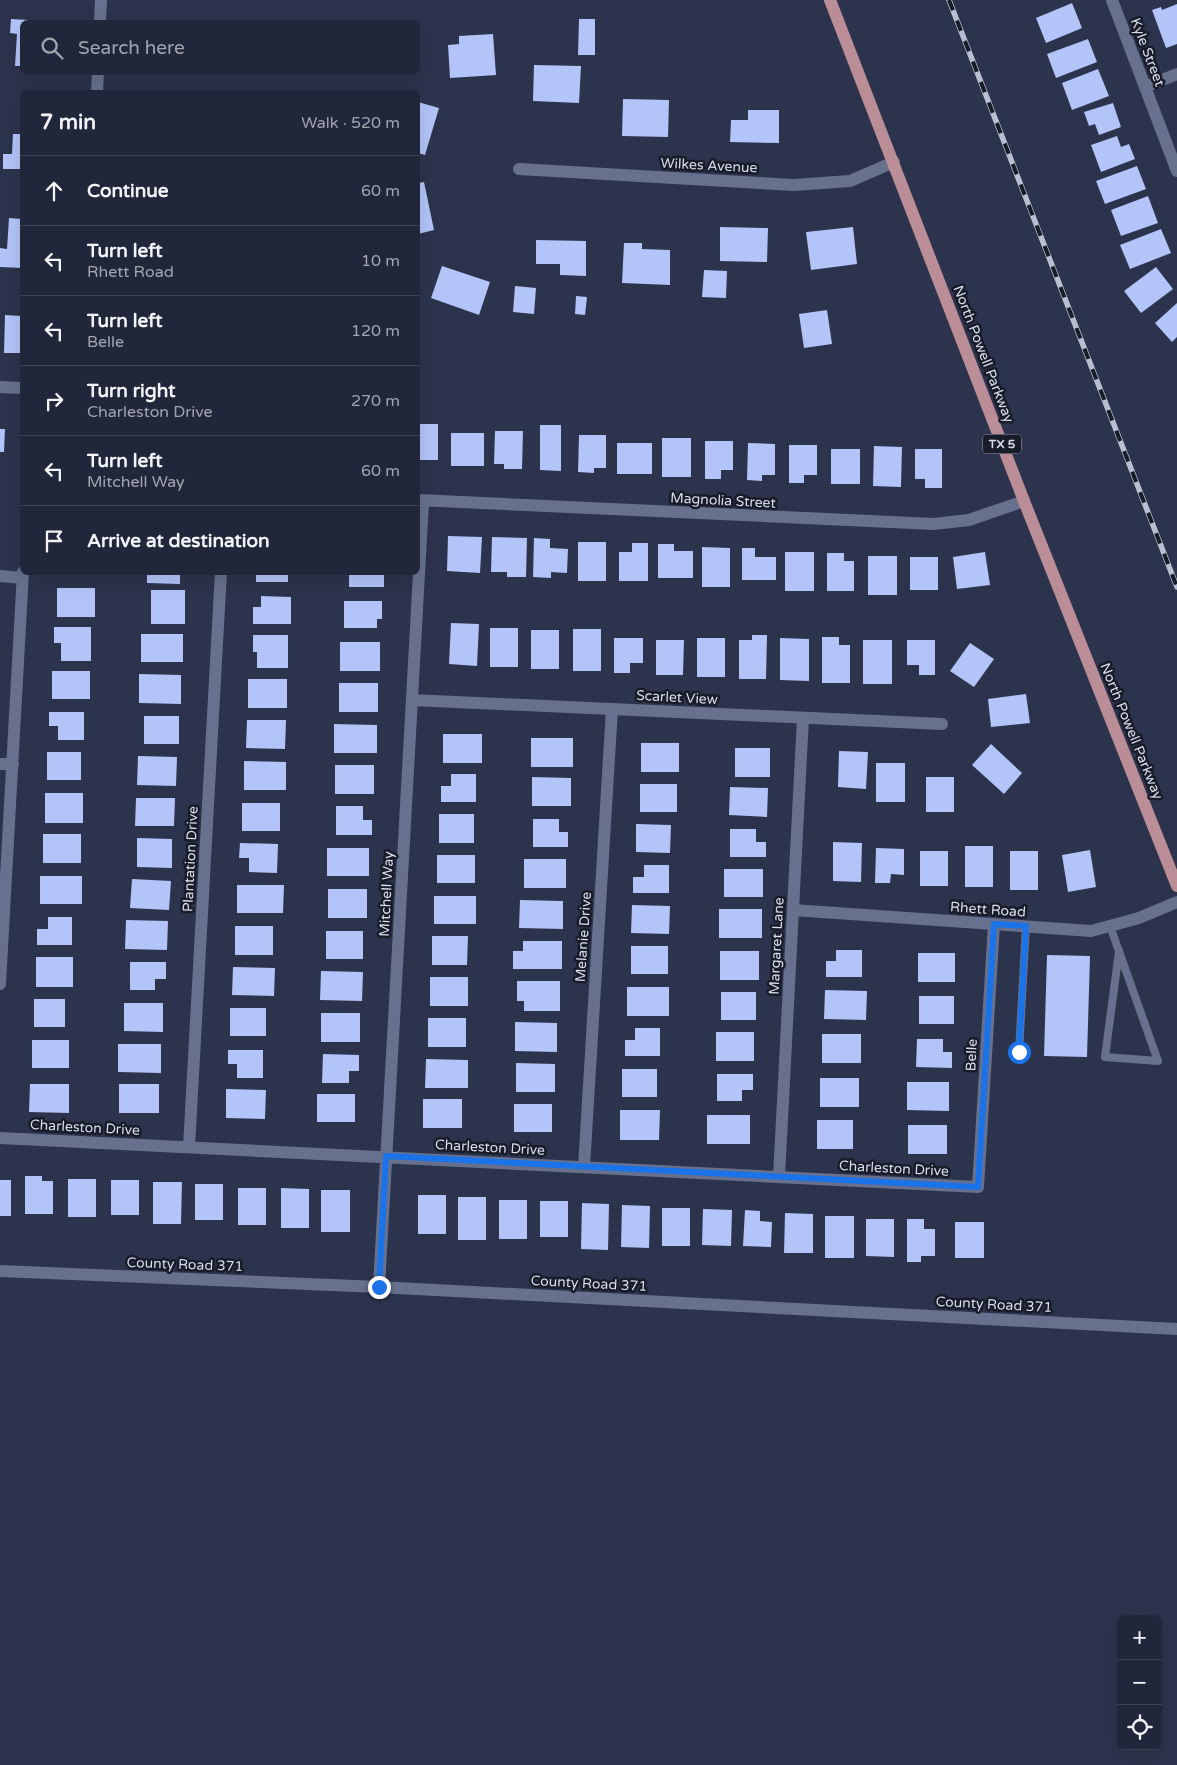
<!DOCTYPE html>
<html lang="en">
<head>
<meta charset="utf-8">
<style>
	:root { --surface:#21273a; --page:#2d3345; --text:#f1f3f6; --muted:#a2a5af; --line:#3e4454 }
	body { margin:0; font-family:"Varela Round",sans-serif; background:var(--page); color:var(--text) }
	.controls { position:absolute; right:15px; bottom:15px; display:grid; overflow:hidden; border-radius:8px; box-shadow:0 5px 20px #0002 }
	.controls button { width:45px; height:45px; display:grid; place-items:center; padding:0; border:0; border-bottom:1px solid var(--line); background:var(--surface); color:var(--text); font:25px sans-serif }
	.stop { position:absolute; width:15px; height:15px; margin:-11px; border:4px solid #1a73e8; border-radius:50%; background:#fff }
	.stop.end { background:#1a73e8; border-color:#fff; box-shadow:0 1px 5px #0008 }
	.list { margin:0; padding:0; list-style:none }
	h2 { display:flex; justify-content:space-between; align-items:center; height:65px; margin:0; padding:0 20px; font-size:21px }
	h2 small { font-size:16px; font-weight:400; color:var(--muted) }
	.list li { display:grid; grid-template-columns:32px 1fr auto; gap:15px; align-items:center; box-sizing:border-box; height:70px; padding:0 20px; border-top:1px solid var(--line) }
	.list b { display:block; font-size:19px; white-space:nowrap }
	.list p { margin:0; font-size:16px; white-space:nowrap; color:var(--muted) }
	.list em { font-size:16px; font-style:normal; color:var(--muted) }
	.icon { flex:none; width:28px; height:28px; fill:none; stroke:currentColor; stroke-width:2; stroke-linecap:round; stroke-linejoin:round }
	.map { position:relative; flex:none; width:1177px; height:1765px; overflow:hidden }
	.search { position:absolute; background:var(--surface); box-shadow:0 5px 20px #0002; left:20px; top:20px; width:400px; height:55px; display:flex; align-items:center; gap:12px; box-sizing:border-box; padding:0 18px; border-radius:8px; color:var(--muted); font-size:19px }
	.panel { position:absolute; background:var(--surface); box-shadow:0 5px 20px #0002; left:20px; top:90px; width:400px; height:485px; border-radius:8px }
	.map>svg:first-child { display:block }
</style>
</head>
<body>
<div class="map">
<svg width="1177" height="1765" viewBox="0 0 1177 1765">
	<rect width="100%" height="100%" fill="#2c344d"/>
	<path fill="#b2c4f8" d="M1072 3 1082 28 1046 43 1036 18Z
		M1177 4V44L1166 48 1152 10 1161 7 1162 10Z
		M11 19 46 21 22 22V66H15L17 34 10 33Z
		M579 19H595V55H578Z
		M493 34 496 75 450 78 448 45 459 44V36Z
		M1088 39 1097 62 1056 78 1047 54Z
		M534 65 581 66 579 103 533 101Z
		M1098 69 1109 96 1072 110 1062 83Z
		M623 99 669 100 668 137 622 136Z
		M418 102 439 108 425 155 418 153Z
		M1113 103 1121 127 1099 135 1095 124 1089 126 1084 112Z
		M748 110H779V143L730 142 731 120H748Z
		M13 134H22V169H3V154H12Z
		M1117 136 1121 147 1129 144 1135 159 1101 172 1091 145Z
		M1137 166 1146 189 1105 204 1096 181Z
		M424 182 434 230 418 234V183Z
		M1148 196 1158 223 1121 236 1111 210Z
		M9 218 22 219V268L0 267V248L7 249Z
		M720 227 768 228 767 262 720 261Z
		M853 227 857 264 811 270 806 232Z
		M1161 229 1171 253 1130 269 1120 245Z
		M536 240 586 241V276L560 275V264H536Z
		M624 243H642V249L670 250V285L622 283Z
		M442 266 490 282 479 315 431 298Z
		M1156 267 1173 289 1141 313 1124 291Z
		M704 270 727 271 726 298 702 297Z
		M515 286 536 288 534 314 513 312Z
		M576 296 587 297 585 315 575 314Z
		M1177 303V337L1172 342 1155 323Z
		M827 310 832 344 804 348 799 314Z
		M5 315 22 316V345H20V353H4Z
		M418 424H438V460H418Z
		M540 425H561V471L540 470Z
		M0 429H5L4 452H0Z
		M495 431H523L522 469H504V464H494Z
		M451 433H484V466H451Z
		M579 435H606V468H594V473L578 472Z
		M662 438H691V477H662Z
		M705 441H733V470H721V479H705Z
		M617 443H652V474H617Z
		M748 443 775 444V475H762V481L747 480Z
		M789 445H817V475H804V483H789Z
		M874 446 902 447 901 487 873 486Z
		M831 449H860V484H831Z
		M915 449H942V488H925V479H915Z
		M448 536 482 537 480 573 447 571Z
		M492 537 527 538 526 577H507V572H491Z
		M534 538 550 539V548L568 549 567 573 551 572V578L533 577Z
		M578 542H606V581H578Z
		M632 543H648V581H619V552H632Z
		M658 544H674V551H693V578H658Z
		M702 547 730 548V587H702Z
		M742 548H755V557H776V580H742Z
		M785 552H814V591H785Z
		M985 552 990 585 957 589 953 557Z
		M827 553H844V561H854V591H827Z
		M868 556H897V595H868Z
		M910 557H938V590H910Z
		M61 572H95V575H61Z
		M147 572H180V584L147 583Z
		M256 572H288V582H256Z
		M349 572H384V587H349Z
		M57 588H95V617H57Z
		M151 590H185V624H151Z
		M261 596 291 597V624H253V607H261Z
		M344 601H382V619H377V628H344Z
		M451 623 479 624 477 666 449 664Z
		M54 627H91V661H61V643H54Z
		M490 628H518V667H490Z
		M573 629H601V671H573Z
		M531 630H559V669H531Z
		M141 634H183V662H141Z
		M253 635H288V668H257V652H253Z
		M752 635H767L766 679H739V640H752Z
		M822 637H839V645H850V683H822Z
		M614 638H643V663H630V673H614Z
		M697 638H725V677H697Z
		M780 638 809 639V681L780 680Z
		M656 640H684L683 675H656Z
		M863 640H892V684H863Z
		M907 640H935V675H919V665H907Z
		M340 642H380V671H340Z
		M970 643 994 659 974 687 950 671Z
		M52 671H90V699H52Z
		M139 674 181 675V704L139 703Z
		M248 679H287V708H248Z
		M339 683H378V712H339Z
		M1026 694 1030 723 991 727 988 699Z
		M49 712H84V740H58V726H49Z
		M144 716H179V744H144Z
		M247 720H286L285 749 246 748Z
		M334 724 377 725V753H334Z
		M443 734H482V763H443Z
		M531 738H573V767H531Z
		M641 743H679V772H641Z
		M991 744 1022 773 1004 794 972 765Z
		M735 748H770V777H735Z
		M839 751 868 752 866 789 838 787Z
		M47 752H81V780H47Z
		M138 756 177 757 176 786 137 785Z
		M244 761 286 762V790H244Z
		M876 763H905V802H876Z
		M335 765H374V794H335Z
		M451 774H476V802H441V786H451Z
		M532 777 571 778V806H532Z
		M926 777H954V812H926Z
		M640 784H677V812H640Z
		M730 787 768 788 767 817 729 815Z
		M45 793H83V823H45Z
		M136 798H175L174 826H135Z
		M242 803H280V831H242Z
		M336 806H363V820H372V835H336Z
		M439 814H474V843H439Z
		M533 819H559V832H568V847H533Z
		M636 824 671 825 670 853 636 852Z
		M730 829H756V842H766V857H730Z
		M43 834H81V863H43Z
		M137 838 172 839V868L137 867Z
		M833 842 862 843 861 882 833 881Z
		M240 843 278 844 277 873 249 872V858H239Z
		M965 846H993V887H965Z
		M327 848H369V876H327Z
		M876 848 904 849V875L891 874 890 883H875Z
		M1090 850 1096 887 1068 892 1062 855Z
		M920 851H948V886H920Z
		M1010 851H1038V890H1010Z
		M437 855H475V883H437Z
		M524 859H566V888H524Z
		M644 865H669V893H633V877H644Z
		M724 869H763V897H724Z
		M40 876H82V904H40Z
		M132 879 171 881 169 910 130 908Z
		M237 885H284L283 913H237Z
		M328 889H367V918H328Z
		M434 896H476V924H434Z
		M520 900 563 901V929L519 928Z
		M632 905 670 906 669 934 631 933Z
		M719 909H762V938H719Z
		M48 917H72V945H37V929H48Z
		M126 920 168 921 167 950 125 949Z
		M235 926H273V955H235Z
		M326 931H363V959H326Z
		M432 936H468L467 965H432Z
		M523 941H562V969H513V951H523Z
		M631 946H668V974H631Z
		M836 950H862V977H826V961H836Z
		M720 951H759V980H720Z
		M918 953H955V982H918Z
		M1047 955 1090 956 1087 1057 1044 1056Z
		M36 957H73V987H36Z
		M130 962H166V979H155V990H130Z
		M233 967 275 968 274 996 232 995Z
		M321 971 363 972 362 1001 320 1000Z
		M430 977H468V1006H430Z
		M517 981H560V1011H524V1001H517Z
		M627 987H669V1016H627Z
		M825 990 867 991 866 1020 824 1019Z
		M721 992H756V1020H721Z
		M919 996H954V1024H919Z
		M34 999H65V1027H34Z
		M124 1003H163V1032L124 1031Z
		M230 1008H266V1036H230Z
		M321 1013H360V1042H321Z
		M428 1018H466V1047H428Z
		M515 1022 557 1023V1052L515 1051Z
		M635 1028H660V1056H625V1040H635Z
		M716 1032H754V1061H716Z
		M822 1034H861V1063H822Z
		M917 1039H943V1052H952V1068L916 1067Z
		M32 1040H69V1068H32Z
		M118 1044H161V1073L118 1072Z
		M228 1050H263V1078H237V1064H228Z
		M323 1054 359 1055V1071H349V1083H322Z
		M426 1059 468 1060V1088H425Z
		M516 1063 555 1064V1092H516Z
		M622 1069H657V1097H622Z
		M717 1074H753V1090H742V1101H717Z
		M820 1078H859V1107H820Z
		M907 1082H949V1111L907 1110Z
		M30 1084H69V1113L29 1112Z
		M119 1084H159V1113H119Z
		M226 1089 266 1090 265 1119 226 1118Z
		M317 1094H355V1122H317Z
		M423 1099H462V1128H423Z
		M514 1104H552V1132H514Z
		M620 1110H660L659 1140H620Z
		M707 1115H750V1144H707Z
		M817 1120H853V1149H817Z
		M908 1125H947V1154H908Z
		M25 1176H42V1181H53V1214H25Z
		M68 1179H96V1217H68Z
		M0 1180H11V1216H0Z
		M111 1180H139V1215H111Z
		M153 1182H182L181 1224H153Z
		M195 1184H223V1220H195Z
		M238 1188H266V1225H238Z
		M281 1188 309 1189V1228H281Z
		M321 1190H350V1232H321Z
		M418 1195H446V1234H418Z
		M458 1197H486V1240H458Z
		M499 1200H527V1239H499Z
		M540 1201H568V1237H540Z
		M582 1203 609 1204 608 1250 581 1249Z
		M622 1205 650 1206 649 1248 621 1247Z
		M662 1208H690V1246H662Z
		M703 1209 732 1210 731 1246 702 1245Z
		M745 1210 760 1211V1221L772 1222 771 1247 743 1246Z
		M785 1213 813 1214V1253H784Z
		M825 1216H854V1258H825Z
		M866 1219H894V1257L866 1256Z
		M907 1219H924V1229H935V1256H921V1262H907Z
		M955 1222H984V1258H955Z"/>
	<g fill="none" stroke-linecap="round" stroke-linejoin="round">
		<path stroke="#67718d" stroke-width="8" d="M1110 926 1158 1061 1105 1057 1119 951
			M1019 1052 1026 926"/>
		<path stroke="#67718d" stroke-width="12" d="M1112 0 1177 171
			M100 22 101 0
			M1145 87 1177 74
			M97 92 98 72
			M519 169 794 185 850 181 894 162
			M0 387 22 388
			M418 500 934 524 969 520 1024 501
			M0 576 22 578
			M412 700 942 724
			M0 764H13
			M793 910 1091 931 1139 918 1177 902
			M0 984 23 572
			M0 1138 978 1187 994 924
			M189 1147 221 572
			M584 1167 612 709
			M779 1177 803 718
			M379 1287 423 502"/>
		<path stroke="#67718d" stroke-width="12" d="M0 1271 379 1287 1177 1329"/>
		<path stroke="#bb8d97" stroke-width="12" d="M830 0 1024 501 1177 886"/>
		<defs>
			<path id="rail" d="M949 0 1177 587"/>
		</defs>
		<use href="#rail" stroke="#b9bed1" stroke-width="5.5"/>
		<use href="#rail" stroke="#181c28" stroke-width="4" stroke-dasharray="11" stroke-linecap="butt"/>
	</g>
	<g fill="none" stroke-linecap="round" stroke-linejoin="round">
		<path stroke="#1a73e8" stroke-width="6" d="M379 1287 386 1156 978 1187 994 924 1026 926 1019 1052"/>
	</g>
	<g text-anchor="middle" stroke-width="5" stroke-linejoin="round" paint-order="stroke">
		<rect fill="#181c28" stroke="#9ea3b3" stroke-width="1" x="983" y="434.5" width="38" height="19" rx="4"/>
		<g font-size="12" font-weight="bold" fill="#d8ddee">
			<text x="1002" y="448">TX 5</text>
		</g>
		<g font-size="14" fill="#d8ddee" stroke="#181c28">
			<text transform="translate(1148 52) rotate(69)" y="5">Kyle Street</text>
			<text transform="translate(709 165) rotate(3)" y="5">Wilkes Avenue</text>
			<text transform="translate(984 354) rotate(69)" y="5">North Powell Parkway</text>
			<text transform="translate(723 500) rotate(3)" y="5">Magnolia Street</text>
			<text transform="translate(677 697) rotate(3)" y="5">Scarlet View</text>
			<text transform="translate(1132 731) rotate(68)" y="5">North Powell Parkway</text>
			<text transform="translate(190 859) rotate(-87)" y="5">Plantation Drive</text>
			<text transform="translate(386 894) rotate(-87)" y="5">Mitchell Way</text>
			<text transform="translate(988 909) rotate(4)" y="5">Rhett Road</text>
			<text transform="translate(583 937) rotate(-86)" y="5">Melanie Drive</text>
			<text transform="translate(776 946) rotate(-87)" y="5">Margaret Lane</text>
			<text transform="translate(971 1055) rotate(-87)" y="5">Belle</text>
			<text transform="translate(85 1127) rotate(3)" y="5">Charleston Drive</text>
			<text transform="translate(490 1147) rotate(3)" y="5">Charleston Drive</text>
			<text transform="translate(894 1168) rotate(3)" y="5">Charleston Drive</text>
			<text transform="translate(185 1264) rotate(2)" y="5">County Road 371</text>
			<text transform="translate(589 1283) rotate(3)" y="5">County Road 371</text>
			<text transform="translate(994 1304) rotate(3)" y="5">County Road 371</text>
		</g>
	</g>
</svg>
<div class="controls">
<button>+</button>
<button>−</button>
<button><svg class="icon" aria-label="locate" viewBox="0 0 24 24"><circle cx="12" cy="12" r="6"/><path d="M12 2v4M12 18v4M2 12h4M18 12h4"/></svg></button>
</div>
<div class="stop" style="left:1019px;top:1052px"></div>
<div class="stop end" style="left:379px;top:1287px"></div>
<div class="search"><svg class="icon" aria-label="search" viewBox="0 0 24 24"><circle cx="10" cy="10" r="6"/><path d="M15 15l6 6"/></svg>Search here</div>
<section class="panel">
<h2>7 min<small>Walk · 520 m</small></h2>
<ul class="list">
<li><svg class="icon" aria-label="ahead" viewBox="0 0 24 24"><path d="M12 20V5M6 11l6-6 6 6"/></svg><div><b>Continue</b></div><em>60 m</em></li>
<li><svg class="icon" aria-label="left" viewBox="0 0 24 24"><path d="M17 20v-9H6M10 6l-5 5 5 5"/></svg><div><b>Turn left</b><p>Rhett Road</p></div><em>10 m</em></li>
<li><svg class="icon" aria-label="left" viewBox="0 0 24 24"><path d="M17 20v-9H6M10 6l-5 5 5 5"/></svg><div><b>Turn left</b><p>Belle</p></div><em>120 m</em></li>
<li><svg class="icon" aria-label="right" viewBox="0 0 24 24"><path d="M7 20v-9h11M14 6l5 5-5 5"/></svg><div><b>Turn right</b><p>Charleston Drive</p></div><em>270 m</em></li>
<li><svg class="icon" aria-label="left" viewBox="0 0 24 24"><path d="M17 20v-9H6M10 6l-5 5 5 5"/></svg><div><b>Turn left</b><p>Mitchell Way</p></div><em>60 m</em></li>
<li><svg class="icon" aria-label="arrive" viewBox="0 0 24 24"><path d="M6 21V4h12l-3 4 3 4H6"/></svg><div><b>Arrive at destination</b></div></li>
</ul>
</section>
</div>
</body>
</html>
